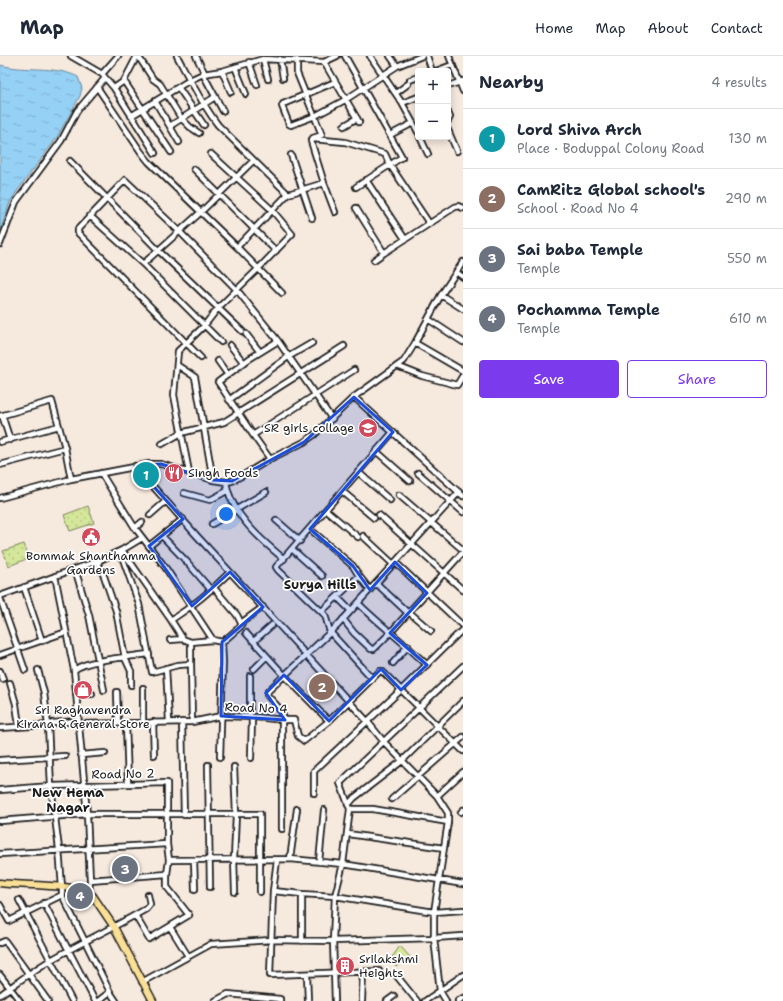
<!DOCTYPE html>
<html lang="en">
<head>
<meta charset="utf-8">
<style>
	:root { --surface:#fff; --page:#f2f2f3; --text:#1f2937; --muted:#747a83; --line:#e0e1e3; --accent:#7c3aed }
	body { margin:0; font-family:"Shantell Sans",sans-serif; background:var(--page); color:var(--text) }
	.controls { position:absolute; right:12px; top:12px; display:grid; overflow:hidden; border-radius:4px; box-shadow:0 2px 10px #0003 }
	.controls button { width:36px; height:36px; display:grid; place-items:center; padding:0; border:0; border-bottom:1px solid var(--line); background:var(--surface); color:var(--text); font:20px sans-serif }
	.you { position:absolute; left:226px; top:458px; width:14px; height:14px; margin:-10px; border:3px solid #fff; border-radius:50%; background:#1a73e8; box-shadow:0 0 0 6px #1a73e833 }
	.badge { display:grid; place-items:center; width:26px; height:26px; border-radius:50%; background:var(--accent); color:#fff; font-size:13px; font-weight:700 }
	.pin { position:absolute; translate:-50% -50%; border:2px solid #fff; box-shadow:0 1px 4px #0006 }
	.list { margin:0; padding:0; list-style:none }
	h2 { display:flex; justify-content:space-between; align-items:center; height:52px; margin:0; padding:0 16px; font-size:17px }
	h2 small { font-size:13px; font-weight:400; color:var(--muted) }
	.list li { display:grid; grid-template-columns:26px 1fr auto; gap:12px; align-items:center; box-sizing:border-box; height:60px; padding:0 16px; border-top:1px solid var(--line) }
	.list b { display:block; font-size:15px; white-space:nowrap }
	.list p { margin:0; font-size:13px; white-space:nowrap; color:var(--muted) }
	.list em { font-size:13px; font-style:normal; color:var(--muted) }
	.actions { display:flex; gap:8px; padding:12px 16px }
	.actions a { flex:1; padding:9px 0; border:1px solid var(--accent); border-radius:4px; text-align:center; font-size:14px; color:var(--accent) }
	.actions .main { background:var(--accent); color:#fff }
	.map { position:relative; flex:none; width:463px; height:945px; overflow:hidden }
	header { display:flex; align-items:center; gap:24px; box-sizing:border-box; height:56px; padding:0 20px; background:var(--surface); border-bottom:1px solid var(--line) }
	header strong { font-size:19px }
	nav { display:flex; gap:22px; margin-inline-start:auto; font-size:14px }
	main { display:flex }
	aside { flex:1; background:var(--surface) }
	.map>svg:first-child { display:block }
</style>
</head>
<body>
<header>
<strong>Map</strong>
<nav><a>Home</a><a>Map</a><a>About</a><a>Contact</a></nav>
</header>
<main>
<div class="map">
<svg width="463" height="945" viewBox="0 0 463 945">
	<defs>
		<pattern id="grass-dots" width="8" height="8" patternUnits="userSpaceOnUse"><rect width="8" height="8" fill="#d5e79a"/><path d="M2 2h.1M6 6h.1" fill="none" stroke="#b6c684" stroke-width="1.8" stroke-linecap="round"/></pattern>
		<pattern id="water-ripples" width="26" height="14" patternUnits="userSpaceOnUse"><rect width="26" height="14" fill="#95d0f5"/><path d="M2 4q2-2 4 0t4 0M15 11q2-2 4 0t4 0" fill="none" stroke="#80b2d1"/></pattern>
	</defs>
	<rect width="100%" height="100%" fill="#f6e9de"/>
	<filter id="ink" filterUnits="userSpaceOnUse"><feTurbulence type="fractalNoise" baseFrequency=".025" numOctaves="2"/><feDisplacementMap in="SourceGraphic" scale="8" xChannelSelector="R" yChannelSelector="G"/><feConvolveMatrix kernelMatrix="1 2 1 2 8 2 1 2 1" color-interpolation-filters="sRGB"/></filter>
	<g filter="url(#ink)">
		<path fill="url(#grass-dots)" stroke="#78825b" d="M88 450 94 467 70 475 64 459Z
			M24 488 29 502 9 510 3 495Z"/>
		<path fill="#d5e79a" stroke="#78825b" d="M400 890 410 901 396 911 390 904Z"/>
		<path fill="url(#water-ripples)" stroke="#65889e" d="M0 9C26 16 54 9 78 21L82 32 80 40 56 83 18 134 10 146 0 176Z"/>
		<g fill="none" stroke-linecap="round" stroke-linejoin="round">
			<defs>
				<path id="minor" d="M71 0 102 18 114 32 155 97
					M138 0 153 23 160 28 181 62 190 71 199 77
					M196 0 205 18
					M345 0 402 101 356 131
					M370 0 402 47 418 76
					M390 0 397 10
					M427 0 432 15
					M449 0 463 35
					M263 3 268 23
					M280 3 283 22
					M297 4V17L322 79 313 82 311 85 324 127 335 156
					M249 6 257 29
					M324 6 359 66
					M235 11 246 38
					M222 15 231 36
					M436 15 452 9
					M102 18 118 0
					M203 18 223 55
					M410 24 418 21
					M124 25 171 96
					M335 26 283 48 282 50 289 68 291 69 315 60 345 44 397 10 422 0
					M448 30 463 25
					M97 31 141 96 149 106 237 191 288 138 218 69C202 48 190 24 177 0
					M178 31 204 69
					M114 32 124 25 137 0
					M396 37 408 28
					M155 45 179 86
					M402 47 418 41
					M448 56 450 61 448 65
					M131 60 190 24 203 18 222 15 263 3 324 6 337 0
					M170 70 215 41
					M344 70 357 62
					M448 74 457 95
					M390 79 413 67
					M420 81 428 98
					M313 83 345 86 385 98 390 109 429 167
					M291 99 312 162
					M70 105 159 195 242 275
					M194 113 276 195
					M366 124 405 183
					M288 138 324 127
					M356 152 384 197 455 151 458 150 463 152
					M90 160 143 208 221 286
					M0 188 16 146 61 85 77 55 105 22
					M237 191 282 237
					M374 204 384 197
					M143 208 201 156 253 105
					M456 216 463 221
					M441 239 463 253
					M428 263 463 286
					M246 278 260 296
					M415 287 463 315
					M230 289 244 307
					M201 302 78 177V173L125 124 179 175 237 234 278 285 332 363
					M218 305 228 319
					M177 309 195 321 213 424
					M397 310 422 320 457 329 463 319
					M354 341 463 440
					M229 344 288 301 312 287
					M2 359 10 384
					M0 360 52 345 65 392 71 423
					M253 379 354 314
					M0 386 59 370
					M162 388 181 377 224 366 344 290
					M376 395 410 425
					M270 403 253 379 218 326 249 303 278 285
					M0 409 65 392
					M135 410 197 480 367 665 384 686 437 740
					M189 416 174 339 178 295 204 270 218 252 258 213 292 178 272 154 211 98
					M358 416 390 444
					M101 417 135 472 165 511 213 584
					M418 417 463 456
					M226 426C231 458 260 483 284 503
					M342 435 374 462
					M184 437 210 444 227 435
					M399 439 463 494
					M0 442 71 423 150 408H161L213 424 226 426 232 425 247 417 270 403 304 386 314 379 354 341 404 305 415 287 441 239 463 206
					M326 454 358 481
					M150 459 166 445
					M379 459 463 534
					M276 464 300 485
					M212 468 266 436
					M135 472 142 466
					M310 473 353 510 359 520 370 534
					M162 480 187 506 211 534
					M363 480 393 508
					M149 490 183 463
					M292 493 322 520
					M122 494 142 482
					M120 495 139 548 152 616 178 609 191 608V586
					M100 504 98 508 104 520 116 555 125 602 131 615V629
					M395 506 463 570
					M75 513 89 559 104 634
					M55 520 74 614 87 758H260V836
					M376 527 408 557
					M24 531 42 585
					M214 532 237 559 241 567
					M0 540 100 504 122 494 171 564 183 583
					M337 541 351 555
					M0 542 25 614
					M358 547C380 569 405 587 427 609
					M322 555 359 520
					M409 556 431 575
					M343 563 354 577 371 593H374L390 577 463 496
					M171 564C193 550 212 534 230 516
					M246 577 284 619 329 665
					M170 584 183 583 191 586 213 584 222 586 226 583 241 570V567L263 551
					M254 585 272 569
					M0 599 66 576
					M393 607 408 590
					M191 608 192 666
					M166 612 169 665
					M254 613 267 600
					M74 614C89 603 129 601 149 598
					M0 615 3 623
					M250 620V661
					M372 622 330 576 325 559 278 514 276 511 393 376
					M10 627 16 648 19 670
					M143 632V667
					M117 636 118 667
					M76 638H92
					M285 664 278 651 267 639 268 635 338 569 459 436
					M153 666 154 699
					M182 666 184 759
					M126 667 128 727
					M0 672 48 669 53 667 77 665 79 668 192 666 221 660 255 661 285 664H294L298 680 304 685 329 665 380 615H382L463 695
					M81 699 105 697
					M220 701 223 606 222 586
					M251 702 252 661
					M0 704 65 700
					M208 709 210 831
					M234 711 236 758 234 803 235 836
					M0 734 51 730 167 727V788L169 804 167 818V831L189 859 149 883 135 859
					M314 737V715L401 634 463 573
					M392 743 463 681
					M348 749 354 742 402 705 463 645
					M350 753H373L448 766
					M461 756 463 754
					M0 765 87 758 90 824 89 836
					M282 773V664
					M348 778 444 792
					M0 798 167 788
					M290 803 297 753
					M169 804 290 803 343 808 463 828
					M194 804 195 833
					M277 804 273 835 302 838V885
					M319 806 324 754
					M90 824 167 818
					M273 835 270 919 379 915
					M302 838 335 840 434 856 463 854
					M62 839 110 936 116 945
					M19 844 72 945
					M44 847 95 945
					M0 849 9 865 62 839V831L59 793 51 730 48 669 44 637 38 614
					M170 871 188 900
					M0 887 5 885 48 945
					M307 918 308 945
					M0 919 20 945
					M396 919 417 945
					M142 926 211 888 271 884 333 885 434 882 463 880
					M0 939C17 927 33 914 51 904 82 886 115 871 146 853L150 848 148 839
					M98 945 110 936
					M215 945 228 938 280 943V945
					M335 945 333 885 335 840 343 808 350 753 340 727 463 610
					M362 945 363 916
					M387 945 394 940
					M425 945 463 919
					M446 945 440 935 434 882V856L448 766V757L437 740 463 716
					M458 945 463 942"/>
				<path id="major" d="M0 827C20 830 81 827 93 840L114 871 153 945"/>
			</defs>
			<use href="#minor" stroke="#1c1c1c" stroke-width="8"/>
			<use href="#major" stroke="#1c1c1c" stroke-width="9"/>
			<use href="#minor" stroke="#fff" stroke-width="4.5"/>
			<use href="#major" stroke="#fadf96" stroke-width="6"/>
		</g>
	</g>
	<path fill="#1d4ed8" fill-opacity="0.2" stroke="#1d4ed8" stroke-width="3" stroke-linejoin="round" d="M354 341 393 376 310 473 353 510 370 534 395 506 427 537 390 577 427 609 401 634 381 613 329 665 284 619 266 637 285 664 221 660 222 586 263 551 230 516 192 550 149 490 183 463 135 410 161 408 213 424 232 425 304 386Z"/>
	<defs>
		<symbol id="university-disc" viewBox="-11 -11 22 22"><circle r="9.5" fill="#d1495b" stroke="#fff"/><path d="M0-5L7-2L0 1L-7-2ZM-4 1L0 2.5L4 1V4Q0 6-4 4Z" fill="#fff"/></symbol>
		<symbol id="restaurant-disc" viewBox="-11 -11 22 22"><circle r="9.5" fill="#d1495b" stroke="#fff"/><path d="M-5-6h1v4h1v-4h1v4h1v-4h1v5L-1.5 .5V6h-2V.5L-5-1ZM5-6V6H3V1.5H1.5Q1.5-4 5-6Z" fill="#fff"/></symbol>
		<symbol id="civic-disc" viewBox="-11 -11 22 22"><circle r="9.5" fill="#d1495b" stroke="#fff"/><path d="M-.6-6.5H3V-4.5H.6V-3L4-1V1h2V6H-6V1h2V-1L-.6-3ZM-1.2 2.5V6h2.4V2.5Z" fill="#fff"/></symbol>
		<symbol id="shop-disc" viewBox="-11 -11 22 22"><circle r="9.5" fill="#d1495b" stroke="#fff"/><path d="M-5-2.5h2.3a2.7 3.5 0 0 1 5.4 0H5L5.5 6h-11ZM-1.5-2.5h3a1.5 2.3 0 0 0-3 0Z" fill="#fff"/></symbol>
		<symbol id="building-disc" viewBox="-11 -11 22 22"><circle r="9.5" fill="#d1495b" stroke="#fff"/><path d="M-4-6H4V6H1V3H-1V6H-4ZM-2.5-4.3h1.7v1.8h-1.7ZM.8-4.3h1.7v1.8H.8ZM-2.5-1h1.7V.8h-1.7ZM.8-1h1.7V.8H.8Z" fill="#fff"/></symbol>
	</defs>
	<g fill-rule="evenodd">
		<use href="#university-disc" x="357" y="361" width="22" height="22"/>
		<use href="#restaurant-disc" x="163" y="406" width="22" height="22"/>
		<use href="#civic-disc" x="80" y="470" width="22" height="22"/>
		<use href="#shop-disc" x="72" y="623" width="22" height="22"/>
		<use href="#building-disc" x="334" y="899" width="22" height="22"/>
	</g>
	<g text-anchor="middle" stroke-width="3.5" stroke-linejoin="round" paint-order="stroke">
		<g font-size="12" fill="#1c1c1c" stroke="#fff" text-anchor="start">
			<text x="354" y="376" text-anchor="end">SR girls collage</text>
			<text x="188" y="421">Singh Foods</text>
			<text x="91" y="504" text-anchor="middle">Bommak Shanthamma<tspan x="91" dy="14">Gardens</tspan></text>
			<text x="83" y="658" text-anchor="middle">Sri Raghavendra<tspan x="83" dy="14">Kirana &amp; General Store</tspan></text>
			<text x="359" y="907">Srilakshmi<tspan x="359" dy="14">Heights</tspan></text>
		</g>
		<g font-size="12" fill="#1c1c1c" stroke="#fff">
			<text transform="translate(256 652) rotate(2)" y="4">Road No 4</text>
			<text transform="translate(123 718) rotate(-1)" y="4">Road No 2</text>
		</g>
		<g font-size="13" font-weight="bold" fill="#1c1c1c" stroke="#fff">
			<text x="320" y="533">Surya Hills</text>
			<text x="68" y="741">New Hema<tspan x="68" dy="15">Nagar</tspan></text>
		</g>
	</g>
</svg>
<div class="controls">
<button>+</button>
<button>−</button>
</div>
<div class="you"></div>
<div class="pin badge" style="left:146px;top:419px;background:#0f9aa8">1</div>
<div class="pin badge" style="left:322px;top:631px;background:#8d6e63">2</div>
<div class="pin badge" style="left:125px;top:813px;background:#6b7280">3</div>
<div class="pin badge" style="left:80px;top:840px;background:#6b7280">4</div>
</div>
<aside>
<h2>Nearby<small>4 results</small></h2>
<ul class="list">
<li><span class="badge" style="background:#0f9aa8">1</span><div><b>Lord Shiva Arch</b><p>Place · Boduppal Colony Road</p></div><em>130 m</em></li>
<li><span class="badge" style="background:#8d6e63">2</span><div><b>CamRitz Global school's</b><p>School · Road No 4</p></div><em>290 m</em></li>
<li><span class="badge" style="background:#6b7280">3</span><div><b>Sai baba Temple</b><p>Temple</p></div><em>550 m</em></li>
<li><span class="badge" style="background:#6b7280">4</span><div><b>Pochamma Temple</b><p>Temple</p></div><em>610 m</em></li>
</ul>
<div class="actions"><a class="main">Save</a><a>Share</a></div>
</aside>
</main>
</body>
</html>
